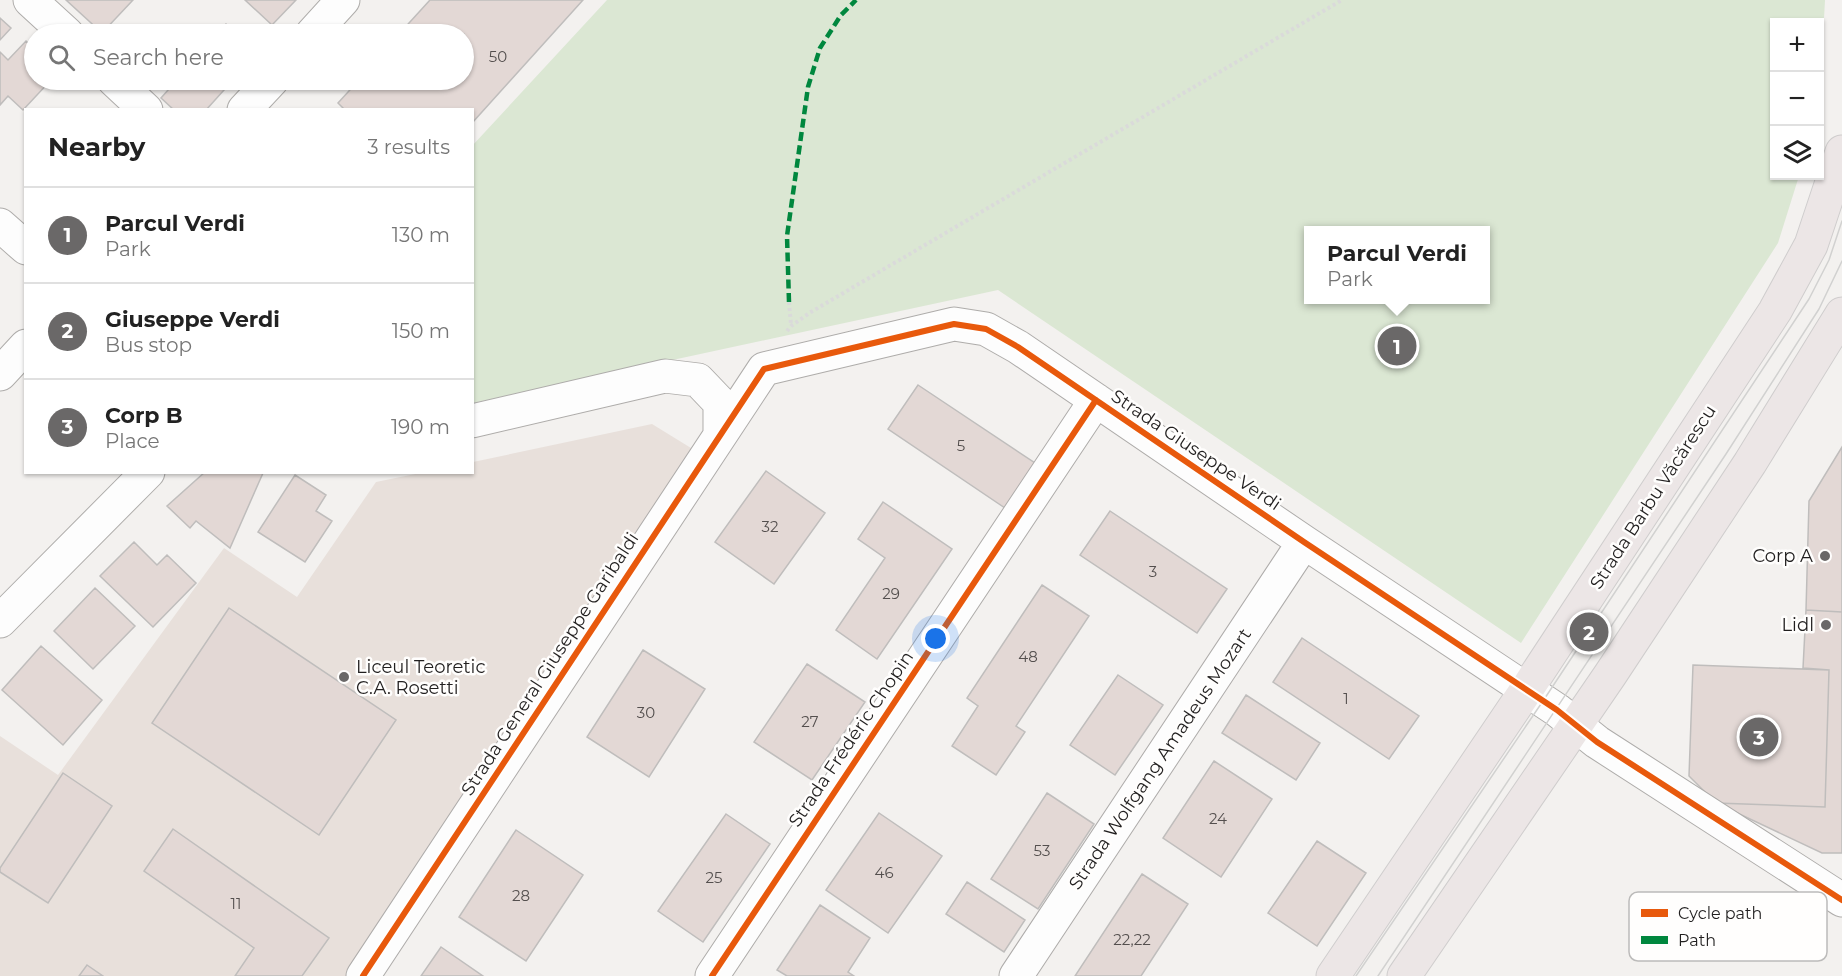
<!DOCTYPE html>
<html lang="en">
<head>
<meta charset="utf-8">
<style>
	:root { --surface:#fff; --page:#f2f2f2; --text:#222; --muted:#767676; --line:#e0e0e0; --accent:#6a6868 }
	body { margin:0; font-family:Montserrat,sans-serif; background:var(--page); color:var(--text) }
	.controls { position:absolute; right:18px; top:18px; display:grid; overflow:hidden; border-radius:0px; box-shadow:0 2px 4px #0004 }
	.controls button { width:54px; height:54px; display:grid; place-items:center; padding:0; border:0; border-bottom:2px solid var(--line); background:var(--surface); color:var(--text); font:30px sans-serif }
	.you { position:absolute; left:936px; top:639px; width:21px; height:21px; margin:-15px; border:4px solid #fff; border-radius:50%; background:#1a73e8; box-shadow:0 0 0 9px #1a73e833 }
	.badge { display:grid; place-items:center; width:39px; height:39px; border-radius:50%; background:var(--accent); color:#fff; font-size:20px; font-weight:700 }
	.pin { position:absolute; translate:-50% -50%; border:3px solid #fff; box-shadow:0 2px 6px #0006 }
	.popup { position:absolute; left:1304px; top:226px; width:186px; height:78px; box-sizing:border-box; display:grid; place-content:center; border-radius:0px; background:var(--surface); filter:drop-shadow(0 2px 4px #0005); font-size:20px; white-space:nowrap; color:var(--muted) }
	.popup b { font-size:22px; color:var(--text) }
	.popup::after { content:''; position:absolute; left:50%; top:100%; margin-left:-12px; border:12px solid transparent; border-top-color:var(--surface) }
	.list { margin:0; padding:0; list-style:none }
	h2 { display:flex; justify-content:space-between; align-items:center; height:78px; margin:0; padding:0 24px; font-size:26px }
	h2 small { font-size:20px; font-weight:400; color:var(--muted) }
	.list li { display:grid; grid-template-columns:39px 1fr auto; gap:18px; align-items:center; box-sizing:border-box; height:96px; padding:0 24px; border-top:2px solid var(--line) }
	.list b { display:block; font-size:22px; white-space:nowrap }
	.list p { margin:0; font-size:20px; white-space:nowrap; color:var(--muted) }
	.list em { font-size:20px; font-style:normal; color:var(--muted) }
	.icon { flex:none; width:33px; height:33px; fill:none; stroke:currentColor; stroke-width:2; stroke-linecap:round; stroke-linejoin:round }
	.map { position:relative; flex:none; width:1842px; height:976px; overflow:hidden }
	.search { position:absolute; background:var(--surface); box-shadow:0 2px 4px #0004; left:24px; top:24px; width:450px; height:66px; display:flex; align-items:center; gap:15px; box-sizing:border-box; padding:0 21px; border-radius:33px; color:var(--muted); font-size:22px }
	.panel { position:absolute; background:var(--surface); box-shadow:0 2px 4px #0004; left:24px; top:108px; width:450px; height:366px; border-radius:0px }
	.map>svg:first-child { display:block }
</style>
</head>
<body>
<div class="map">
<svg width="1842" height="976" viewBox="0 0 1842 976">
	<rect width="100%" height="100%" fill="#f3f1ef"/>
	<path fill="#e8e0db" d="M652 424 704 456 363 976H0V736L58 775 224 548 297 597 376 482 420 473 472 472 473 462Z"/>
	<path fill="#dbe7d3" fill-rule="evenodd" d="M607 0H1825L1820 95V22H1774V176H1799L1778 243 1521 643 998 290 473 403 472 146ZM1308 230H1486V300H1308Z"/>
	<path fill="#e3d8d5" stroke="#bfbdbc" stroke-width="1.5" d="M66 0H133L102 33Z
		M245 0H296L272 25Z
		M430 0H583L472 123V110H345L338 103 359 80H464V34H399Z
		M0 18 11 28 0 40Z
		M226 24 238 34H217Z
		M26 41 34 49V80H51L23 110 8 96 0 105V52L8 60Z
		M177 80H233L206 110H174L161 98Z
		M918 385 1035 463 1005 508 888 429Z
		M1842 447V612L1806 610 1809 501Z
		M766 471 825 513 774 584 715 542Z
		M205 472 263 473 230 548 196 521 190 528 167 506Z
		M295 475 326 495 316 511 332 521 305 562 258 532Z
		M883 502 952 549 877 659 836 630 885 558 858 539Z
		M1110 511 1227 589 1197 633 1080 555Z
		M134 542 157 565 167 555 196 583 153 627 100 576Z
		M1042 585 1089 616 1016 726 1025 732 996 775 952 746 978 706 967 698Z
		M95 588 135 626 93 669 54 631Z
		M229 608 396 720 319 835 152 723Z
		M1806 610 1842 612V853H1822L1716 803 1825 807 1829 670 1803 668Z
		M1302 638 1419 716 1389 759 1273 682Z
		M41 646 102 700 63 745 2 690Z
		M643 650 705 689 649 777 587 737Z
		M807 664 865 702 812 780 754 742Z
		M1693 665 1829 670 1825 807 1716 803 1689 776Z
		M1118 675 1163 705 1115 775 1070 745Z
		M1246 695 1320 743 1296 780 1222 733Z
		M1214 761 1272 799 1221 877 1163 838Z
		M63 773 112 806 48 903 0 872V868Z
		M1047 793 1094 824 1038 909 991 879Z
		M879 813 942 856 888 933 826 890Z
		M726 814 770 844 703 942 658 911Z
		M173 829 329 938 302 976H235L254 948 144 871Z
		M516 830 583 875 526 961 459 917Z
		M1317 841 1366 873 1317 946 1268 913Z
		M1142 874 1188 904 1141 976H1075Z
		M967 882 1025 920 1004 952 946 914Z
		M820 905 870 938 848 972 854 976H787L777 970Z
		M441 947 483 976H421Z
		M87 965 103 976H79Z"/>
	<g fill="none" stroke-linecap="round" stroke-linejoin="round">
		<defs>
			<path id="minor" d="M30 0 67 34
				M312 34 343 0
				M114 80 146 110
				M244 110 272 80
				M0 225 26 248
				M0 374 26 346
				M472 421 665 376 698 380 720 403V433
				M0 621 148 472
				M363 976 764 369 954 324 986 329 1018 347 1304 542 1557 710 1597 742 1842 900
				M712 976 1096 400
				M1016 976 1304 542"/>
			<path id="major" d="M1333 976 1523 695 1775 311 1811 245 1842 152
				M1404 976 1610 675 1750 463 1842 314"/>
		</defs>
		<use href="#minor" stroke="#aeacaa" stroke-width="35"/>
		<use href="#major" stroke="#cfcdcd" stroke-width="35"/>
		<path stroke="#dadada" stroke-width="4" stroke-dasharray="3 3" stroke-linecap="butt" d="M789 302 791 325
			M787 331 791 326 811 312 1342 0"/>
		<use href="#minor" stroke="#fdfdfd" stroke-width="33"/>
		<use href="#major" stroke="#ece6e6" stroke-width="33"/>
		<path stroke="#d1d1d0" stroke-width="1.5" d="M1356 976 1543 701 1809 299 1829 260 1842 221
			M1378 976 1726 454 1819 309 1842 261"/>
		<path stroke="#00873e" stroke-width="4.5" stroke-dasharray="9 4.5" stroke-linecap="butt" d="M789 302 787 236 808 87 820 48 841 15 856 0"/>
		<defs>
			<path id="cycleway" d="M363 976 764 369 954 324 986 329 1018 347 1304 542 1557 710 1597 742 1842 900
				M712 976 1096 400"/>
		</defs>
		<use href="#cycleway" stroke="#fffefd" stroke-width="10"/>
		<use href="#cycleway" stroke="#e8590c" stroke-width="6"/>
	</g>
	<g fill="#6a6868" stroke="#fffefd" stroke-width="2">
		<circle cx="1825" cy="556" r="6"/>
		<circle cx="1826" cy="625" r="6"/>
		<circle cx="344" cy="677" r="6"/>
	</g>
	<g text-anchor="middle" stroke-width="5" stroke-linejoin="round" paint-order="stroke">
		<g font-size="15" fill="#544f4e">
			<text x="498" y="62">50</text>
			<text x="961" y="451">5</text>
			<text x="770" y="532">32</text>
			<text x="1153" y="577">3</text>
			<text x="891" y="599">29</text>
			<text x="1028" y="662">48</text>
			<text x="1346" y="704">1</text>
			<text x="646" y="718">30</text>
			<text x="810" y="727">27</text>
			<text x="1218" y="824">24</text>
			<text x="1042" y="856">53</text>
			<text x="884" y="878">46</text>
			<text x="714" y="883">25</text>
			<text x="521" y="901">28</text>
			<text x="236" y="909">11</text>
			<text x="1132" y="945">22,22</text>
		</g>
		<g font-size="18" fill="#211f1f" stroke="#fffefd">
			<text transform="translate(1196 450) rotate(34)" y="6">Strada Giuseppe Verdi</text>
			<text transform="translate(1653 497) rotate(-57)" y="6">Strada Barbu Văcărescu</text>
			<text transform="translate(550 664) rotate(-57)" y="6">Strada General Giuseppe Garibaldi</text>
			<text transform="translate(851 739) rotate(-56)" y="6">Strada Frédéric Chopin</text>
			<text transform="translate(1160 759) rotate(-56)" y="6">Strada Wolfgang Amadeus Mozart</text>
		</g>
		<g font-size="18" fill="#211f1f" stroke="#fffefd" text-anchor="end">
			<text x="1813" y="562">Corp A</text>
			<text x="1814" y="631">Lidl</text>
			<text x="356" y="673" text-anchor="start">Liceul Teoretic<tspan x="356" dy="21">C.A. Rosetti</tspan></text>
		</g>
	</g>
	<rect x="1629" y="892" width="198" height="69" rx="9" fill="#fffefd" stroke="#bcbbba" stroke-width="1.5"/>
	<rect x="1641" y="909" width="27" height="8" fill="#e8590c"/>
	<rect x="1641" y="936" width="27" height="8" fill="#00873e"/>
	<g font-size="16" fill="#211f1f">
		<text x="1678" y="919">Cycle path</text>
		<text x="1678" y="946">Path</text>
	</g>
</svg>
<div class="controls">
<button>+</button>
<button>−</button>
<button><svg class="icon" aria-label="layers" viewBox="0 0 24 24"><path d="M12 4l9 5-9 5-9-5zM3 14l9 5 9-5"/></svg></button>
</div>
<div class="you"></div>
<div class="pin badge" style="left:1397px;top:346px">1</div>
<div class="popup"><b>Parcul Verdi</b>Park</div>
<div class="pin badge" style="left:1589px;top:632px">2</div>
<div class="pin badge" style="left:1759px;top:737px">3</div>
<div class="search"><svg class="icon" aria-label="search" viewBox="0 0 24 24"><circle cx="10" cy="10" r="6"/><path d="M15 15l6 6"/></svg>Search here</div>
<section class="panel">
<h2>Nearby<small>3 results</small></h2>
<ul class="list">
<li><span class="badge">1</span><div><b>Parcul Verdi</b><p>Park</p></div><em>130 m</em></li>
<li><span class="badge">2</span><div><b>Giuseppe Verdi</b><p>Bus stop</p></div><em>150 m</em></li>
<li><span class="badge">3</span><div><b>Corp B</b><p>Place</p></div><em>190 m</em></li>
</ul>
</section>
</div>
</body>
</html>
